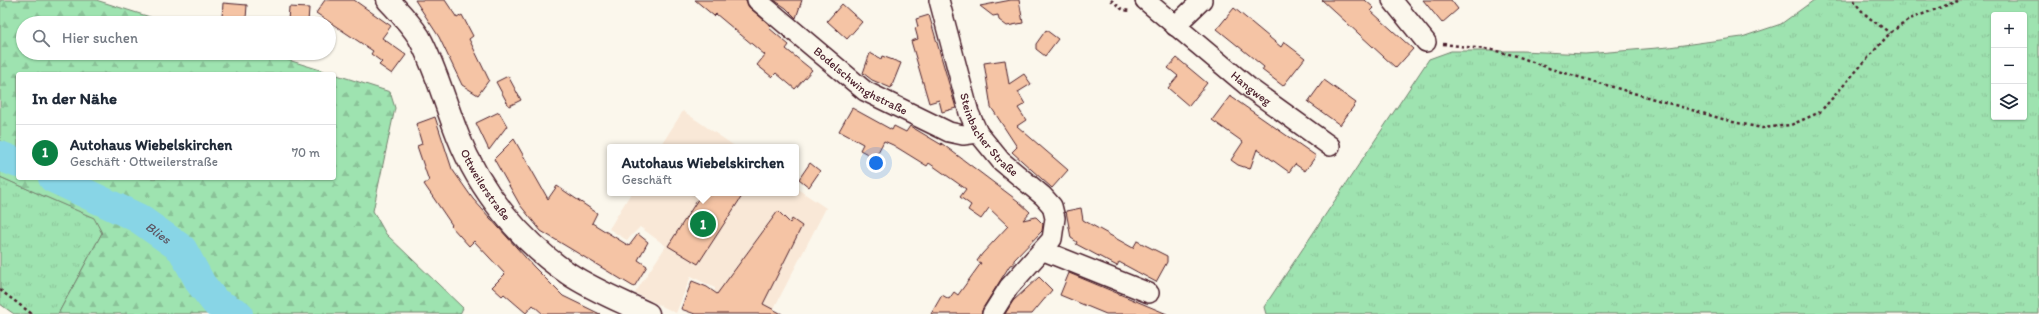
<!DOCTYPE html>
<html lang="de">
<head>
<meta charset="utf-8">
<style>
	:root { --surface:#fff; --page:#f6f6f7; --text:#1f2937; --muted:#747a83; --line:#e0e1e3; --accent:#0b8043 }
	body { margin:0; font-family:Itim,sans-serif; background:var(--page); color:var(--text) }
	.controls { position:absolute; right:12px; top:12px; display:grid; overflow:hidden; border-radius:4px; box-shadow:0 1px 3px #0004 }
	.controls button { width:36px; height:36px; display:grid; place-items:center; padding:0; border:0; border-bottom:1px solid var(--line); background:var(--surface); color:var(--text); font:20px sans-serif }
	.you { position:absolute; left:876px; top:163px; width:14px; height:14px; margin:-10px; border:3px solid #fff; border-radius:50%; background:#1a73e8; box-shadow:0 0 0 6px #1a73e833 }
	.badge { display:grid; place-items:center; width:26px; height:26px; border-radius:50%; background:var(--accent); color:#fff; font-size:13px; font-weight:700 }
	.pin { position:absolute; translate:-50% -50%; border:2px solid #fff; box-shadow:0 1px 4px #0006 }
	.popup { position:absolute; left:607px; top:144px; width:192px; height:52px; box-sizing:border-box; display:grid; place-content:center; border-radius:4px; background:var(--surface); filter:drop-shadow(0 1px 3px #0005); font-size:13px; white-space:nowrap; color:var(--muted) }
	.popup b { font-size:15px; color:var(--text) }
	.popup::after { content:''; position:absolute; left:50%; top:100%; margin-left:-8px; border:8px solid transparent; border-top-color:var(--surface) }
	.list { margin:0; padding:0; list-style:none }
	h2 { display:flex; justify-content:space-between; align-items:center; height:52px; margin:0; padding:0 16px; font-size:17px }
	h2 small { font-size:13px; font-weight:400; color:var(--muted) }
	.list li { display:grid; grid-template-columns:26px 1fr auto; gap:12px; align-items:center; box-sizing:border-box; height:56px; padding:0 16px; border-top:1px solid var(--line) }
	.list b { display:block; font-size:15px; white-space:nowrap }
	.list p { margin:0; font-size:13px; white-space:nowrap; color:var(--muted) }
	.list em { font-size:13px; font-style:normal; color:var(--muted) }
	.icon { flex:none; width:22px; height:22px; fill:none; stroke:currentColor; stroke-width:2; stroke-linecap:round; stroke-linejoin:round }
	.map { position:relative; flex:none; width:2039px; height:314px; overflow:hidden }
	.search { position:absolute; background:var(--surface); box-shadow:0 1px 3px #0004; left:16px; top:16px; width:320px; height:44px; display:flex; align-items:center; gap:10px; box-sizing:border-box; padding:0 14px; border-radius:22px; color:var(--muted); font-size:15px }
	.panel { position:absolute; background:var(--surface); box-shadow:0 1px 3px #0004; left:16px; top:72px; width:320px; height:108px; border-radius:4px }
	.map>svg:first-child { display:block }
</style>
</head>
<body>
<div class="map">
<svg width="2039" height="314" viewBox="0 0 2039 314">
	<defs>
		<pattern id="grass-tufts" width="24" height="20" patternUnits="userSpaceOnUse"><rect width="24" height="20" fill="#9ee3b0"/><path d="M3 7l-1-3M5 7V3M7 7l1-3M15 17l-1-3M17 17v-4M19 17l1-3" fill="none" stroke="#8ac298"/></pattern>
		<pattern id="forest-firs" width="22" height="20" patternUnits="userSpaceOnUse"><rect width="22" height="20" fill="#9ee3b0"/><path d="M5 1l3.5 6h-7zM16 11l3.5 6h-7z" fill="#8ac298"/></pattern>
	</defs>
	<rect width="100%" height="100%" fill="#fbf7ec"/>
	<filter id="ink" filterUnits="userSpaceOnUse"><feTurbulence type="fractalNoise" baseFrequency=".025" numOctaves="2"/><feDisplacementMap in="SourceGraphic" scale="8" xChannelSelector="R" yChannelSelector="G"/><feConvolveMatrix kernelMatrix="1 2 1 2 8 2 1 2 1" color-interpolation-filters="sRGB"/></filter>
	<g filter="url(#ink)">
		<path fill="#f9e8d7" d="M683 111 736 147H660Z
			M796 188 826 208 771 314 714 296 715 288 691 276 676 313 635 293 666 246 640 227 627 240 609 229 631 193H796Z"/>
		<path fill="url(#grass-tufts)" stroke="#74816e" fill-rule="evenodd" d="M1814 0H2039V314H1266L1264 307 1429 59 1451 51H1522L1585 54 1669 47 1742 37 1781 24ZM1994 15H2024V117H1994Z
			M0 177 95 218 102 233 58 314H14L0 304Z"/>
		<path fill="url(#forest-firs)" stroke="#74816e" d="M0 0H96L169 23H23V53H266L333 74H18V178H334V74L390 92 395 108 373 211 386 234 463 308 460 314H58L102 233 94 218 0 177Z"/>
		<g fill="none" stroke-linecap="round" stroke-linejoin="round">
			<g stroke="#88d5e6" stroke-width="30">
				<path d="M0 156 18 163"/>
				<path id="s1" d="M53 178 138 218 182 249 201 284 216 303 238 314"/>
			</g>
		</g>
		<path fill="#f5c4a5" stroke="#4a1f2b" d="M325 0H354L391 26 382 38 406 55 392 74 379 65 382 62 371 54 373 51 316 13Z
			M415 0H445L457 18 462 15 473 36 469 39 489 80 478 95 462 85 439 37Z
			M695 0H746L750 8 771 26 769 28 789 45 786 49 812 70 795 89 776 73 772 77 757 65 765 55 716 14 714 16Z
			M774 0H802L796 18 786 8Z
			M1011 0H1019L1023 23 1007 26 999 20 998 15 993 16 980 6Z
			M1322 0H1365L1374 8 1371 11 1413 49 1396 68Z
			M1423 0H1451L1458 9 1442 23Z
			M223 3 247 5 246 19 222 17Z
			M842 4 862 22 847 39 827 21Z
			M289 7 309 8 308 22 288 21Z
			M1234 8 1281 47 1284 42 1305 58 1283 86 1262 70 1264 67 1217 29Z
			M929 15 956 108 942 112 939 100 929 103 911 41 918 39 915 28 918 27 916 19Z
			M1046 30 1058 39 1045 56 1036 49V44Z
			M870 53 881 59 882 56 901 63 891 88 872 80 863 73Z
			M1177 58 1207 83 1189 106 1168 88 1178 76 1168 68Z
			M1005 60 1009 84 1024 74 1031 84 1018 92 1025 104 1018 108 1026 120 1017 126 1068 170 1052 188 1012 152 1017 147 991 107 984 63Z
			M508 76 521 100 509 106 496 82Z
			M1324 80 1356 103 1340 125 1308 102Z
			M1230 96 1316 156 1305 171 1295 164 1289 172 1257 149 1250 169 1238 165 1231 160 1243 142 1212 120Z
			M852 108 892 130 894 126 906 132 910 126 942 145 941 143 1018 201 1030 212 1023 220 1036 217 1043 224 1042 231 1014 260V264L1010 265 983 308 981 314H931L942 295 949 299 954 292 958 295 981 263 977 261 982 254 1008 226 989 208 981 219 968 210 971 205 960 197 966 189 929 163 927 166 893 145 884 141 875 158 860 150 863 144 839 131Z
			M499 112 507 126 489 150 476 123Z
			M435 117 452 169 473 199 534 267 563 296 600 314H543L533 305 526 313 504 294 502 296 492 287 505 274 474 241 469 246 451 226 452 225 424 184 429 181 417 146 422 144 416 124Z
			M514 139 548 199 557 186 597 213 592 223 629 246 638 234 648 242 638 260 647 266 634 287 541 231 520 205 494 159Z
			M810 163 820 171 809 187 799 179Z
			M702 193H744L698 264 668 246Z
			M1081 208 1083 220 1133 248 1137 241 1167 256V262L1156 282 1119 262 1117 266 1076 244 1077 242 1071 238 1066 211Z
			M778 211 790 223 792 219 802 226 763 304 782 314H695L681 309 692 281 707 287 717 294Z
			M1069 273 1167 314H1106L1060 295Z
			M1039 277 1052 290 1032 314H1005L1013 301Z"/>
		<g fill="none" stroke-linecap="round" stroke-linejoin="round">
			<defs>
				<g id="minor">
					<path id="s2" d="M757 0 865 91 949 132 963 135 978 133"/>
					<path id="s3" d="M939 0 969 113 978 133 1001 161 1043 196 1052 206 1055 218 1052 239 1009 287 992 314"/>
					<path id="s4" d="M1145 0 1251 89 1330 146"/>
					<path d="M1392 0 1426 42"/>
					<path d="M1175 26 1202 0"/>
					<path d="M1044 251 1149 293"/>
				</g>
				<g id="major">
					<path id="s5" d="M388 0C399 12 410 23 419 37 436 68 445 104 458 136 479 190 521 242 569 274 593 290 621 301 648 314"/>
				</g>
			</defs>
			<use href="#minor" stroke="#4a1f2b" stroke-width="22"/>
			<use href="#major" stroke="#4a1f2b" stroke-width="25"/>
			<path stroke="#4a1f2b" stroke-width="2.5" stroke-dasharray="3 3" stroke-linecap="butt" d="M1111 0 1123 10 1131 11
				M1854 0C1861 14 1878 24 1890 33
				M1443 44 1492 50 1517 56 1551 69 1733 122 1762 128 1791 125 1820 112 1890 33 1910 19 1960 0
				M0 290 32 314"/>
			<use href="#minor" stroke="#fbf7ec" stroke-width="19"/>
			<use href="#major" stroke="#fbf7ec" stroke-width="22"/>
		</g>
	</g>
	<g text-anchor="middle" stroke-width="4" stroke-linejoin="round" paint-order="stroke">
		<g font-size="12" fill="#4a1f2b" stroke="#fbf7ec">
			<text dy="4" stroke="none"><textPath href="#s2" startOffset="132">Bodelschwinghstraße</textPath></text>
			<text dy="4" stroke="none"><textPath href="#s4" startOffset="138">Hangweg</textPath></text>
			<text dy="4" stroke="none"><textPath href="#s3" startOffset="146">Steinbacher Straße</textPath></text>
			<text dy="4" stroke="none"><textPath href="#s5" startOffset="211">Ottweilerstraße</textPath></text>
		</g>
		<g font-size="13" font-style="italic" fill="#5d5663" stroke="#fbf7ec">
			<text dy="5" stroke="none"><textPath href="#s1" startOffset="119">Blies</textPath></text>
		</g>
	</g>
</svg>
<div class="controls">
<button>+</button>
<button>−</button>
<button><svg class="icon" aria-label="layers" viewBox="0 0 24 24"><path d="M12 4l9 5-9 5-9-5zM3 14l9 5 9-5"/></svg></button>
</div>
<div class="you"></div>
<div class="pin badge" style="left:703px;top:224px">1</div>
<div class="popup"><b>Autohaus Wiebelskirchen</b>Geschäft</div>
<div class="search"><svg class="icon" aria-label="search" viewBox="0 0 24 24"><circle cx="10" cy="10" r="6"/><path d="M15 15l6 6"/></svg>Hier suchen</div>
<section class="panel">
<h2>In der Nähe<small></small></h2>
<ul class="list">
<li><span class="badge">1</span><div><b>Autohaus Wiebelskirchen</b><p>Geschäft · Ottweilerstraße</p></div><em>70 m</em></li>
</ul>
</section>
</div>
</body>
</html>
